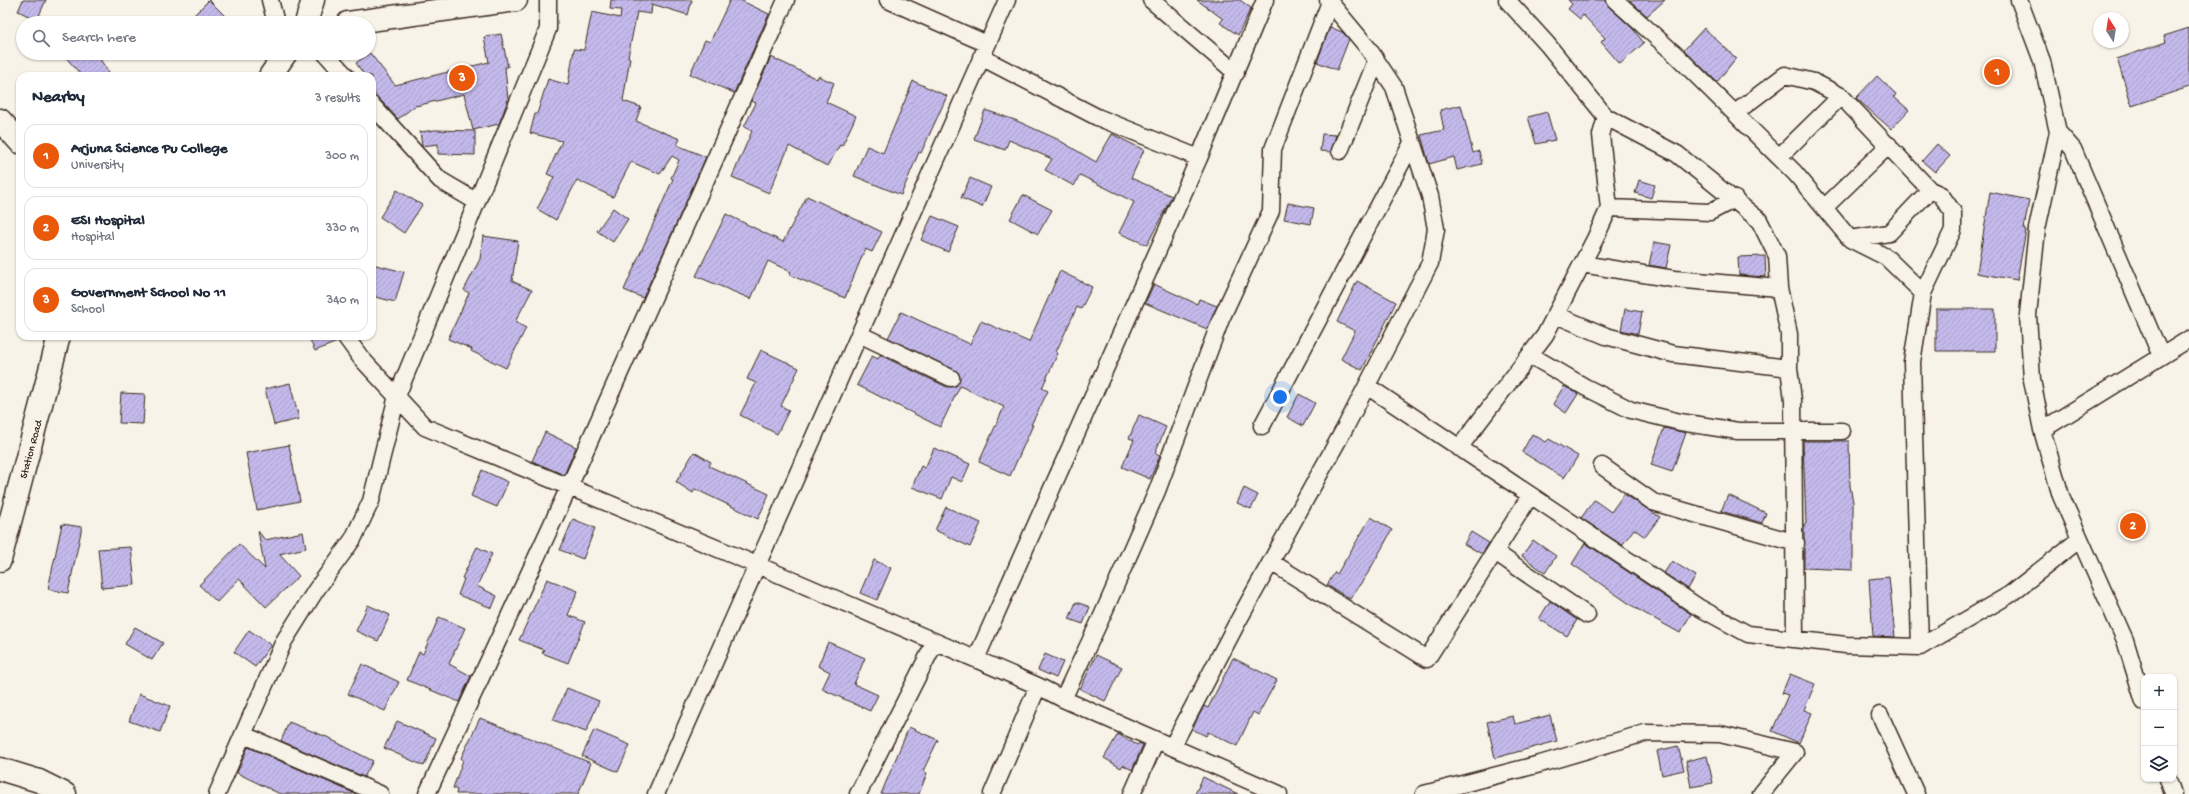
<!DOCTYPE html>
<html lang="en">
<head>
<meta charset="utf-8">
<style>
	:root { --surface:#fff; --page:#f2f2f3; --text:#1f2937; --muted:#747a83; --line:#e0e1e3; --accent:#ea580c }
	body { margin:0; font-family:"Gochi Hand",sans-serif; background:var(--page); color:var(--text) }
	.controls { position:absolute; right:12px; bottom:12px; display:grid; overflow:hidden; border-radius:8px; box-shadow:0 1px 3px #0004 }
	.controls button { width:36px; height:36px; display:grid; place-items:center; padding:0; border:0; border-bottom:1px solid var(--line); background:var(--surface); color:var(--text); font:20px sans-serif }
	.compass { position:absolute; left:2093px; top:12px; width:36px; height:36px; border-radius:50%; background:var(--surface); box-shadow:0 1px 3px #0004; rotate:348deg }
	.you { position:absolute; left:1280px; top:397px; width:14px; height:14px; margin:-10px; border:3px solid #fff; border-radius:50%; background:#1a73e8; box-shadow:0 0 0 6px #1a73e833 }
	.badge { display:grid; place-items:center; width:26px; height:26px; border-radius:50%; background:var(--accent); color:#fff; font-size:13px; font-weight:700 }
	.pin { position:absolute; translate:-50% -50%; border:2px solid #fff; box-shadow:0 1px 4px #0006 }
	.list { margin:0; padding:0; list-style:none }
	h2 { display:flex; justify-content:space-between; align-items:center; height:52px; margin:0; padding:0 16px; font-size:17px }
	h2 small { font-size:13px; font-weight:400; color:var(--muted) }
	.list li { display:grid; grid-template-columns:26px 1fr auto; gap:12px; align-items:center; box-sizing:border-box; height:64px; margin:0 8px 8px; padding:0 8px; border:1px solid var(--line); border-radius:12px }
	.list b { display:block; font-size:15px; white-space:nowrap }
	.list p { margin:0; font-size:13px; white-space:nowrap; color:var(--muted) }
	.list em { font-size:13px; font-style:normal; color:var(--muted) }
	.icon { flex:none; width:22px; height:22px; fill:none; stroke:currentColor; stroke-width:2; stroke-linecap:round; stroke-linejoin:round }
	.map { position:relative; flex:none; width:2189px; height:794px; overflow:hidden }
	.search { position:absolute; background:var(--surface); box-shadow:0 1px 3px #0004; left:16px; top:16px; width:360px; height:44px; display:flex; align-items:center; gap:10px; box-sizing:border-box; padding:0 14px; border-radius:22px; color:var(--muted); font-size:15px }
	.panel { position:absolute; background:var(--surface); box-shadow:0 1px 3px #0004; left:16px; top:72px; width:360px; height:268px; border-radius:12px }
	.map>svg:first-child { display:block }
</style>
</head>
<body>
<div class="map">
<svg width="2189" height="794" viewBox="0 0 2189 794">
	<defs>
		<pattern id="building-hatch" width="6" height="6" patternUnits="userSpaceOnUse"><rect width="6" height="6" fill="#c3b9eb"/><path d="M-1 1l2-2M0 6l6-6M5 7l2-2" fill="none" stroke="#a89fc9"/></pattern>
	</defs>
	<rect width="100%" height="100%" fill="#f7f3e8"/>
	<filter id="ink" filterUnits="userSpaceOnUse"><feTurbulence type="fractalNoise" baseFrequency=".025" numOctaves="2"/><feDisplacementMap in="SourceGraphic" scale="8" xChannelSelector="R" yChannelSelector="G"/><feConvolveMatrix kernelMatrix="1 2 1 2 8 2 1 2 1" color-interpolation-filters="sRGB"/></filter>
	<g filter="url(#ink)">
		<path fill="url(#building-hatch)" stroke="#3b2a1e" d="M23 0H46L37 20 18 11Z
			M209 0 232 23H186Z
			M611 0H692L688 15 652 4 651 14 637 12 628 57 630 58 623 101 641 107 636 121 680 139 677 145 706 157 643 298 624 290 673 179 671 178 679 160 672 156 660 174 631 162 613 197 577 180 556 220 537 209 554 177 547 174 562 141 530 133 535 114H537L548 79 568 85 574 49 584 50 592 12 620 18 621 10 610 9Z
			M730 0H740L769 14 734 93 690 74 705 40 710 42Z
			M1197 0H1240L1251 8 1238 35 1220 23 1223 19Z
			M1568 0H1606L1609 7 1633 29 1644 43 1620 64 1601 42 1605 38 1583 15 1580 19 1568 9 1572 4Z
			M1629 0H1665L1647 16Z
			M1330 27 1342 32 1349 39 1337 70 1317 62Z
			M1704 28 1736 58 1717 82 1684 50Z
			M2189 28V87L2132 106 2117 59 2166 42 2164 36Z
			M501 34 508 67H505L508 100 499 124 473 130 464 94 416 106V105L398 119 372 91V76H365L356 63 370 53 395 85 489 62 484 37Z
			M62 53H96L111 76H82Z
			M771 57 817 79 818 76 834 83 826 102 856 116 842 146 840 145 827 166 789 146 769 193 732 177 752 131 744 127 756 103 751 101Z
			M1877 76 1896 94 1894 97 1909 110 1891 129 1856 98Z
			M913 81 947 96 921 153 919 152 901 195 854 176 867 146 883 153Z
			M1461 105 1473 153 1479 151 1482 164 1457 170 1454 157 1429 164 1421 135 1444 130 1440 110Z
			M985 110 1015 120 1057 139 1096 162 1112 134 1144 150 1131 178 1172 196 1147 245 1119 233 1134 202 1080 175 1074 186 1045 170 1052 159 1009 140 1005 150 974 139Z
			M1547 112 1555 140 1536 144 1528 117Z
			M435 130 475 131V155L438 154V144L422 146 420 132Z
			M1322 134 1336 135 1331 152 1320 151Z
			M1937 144 1950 156 1935 172 1922 161Z
			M970 178 991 187 982 207 961 198Z
			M1639 180 1655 185 1651 198 1635 193Z
			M397 190 422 205 404 233 380 217Z
			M1990 192 2029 200 2024 229 2026 230 2017 280 1977 273Z
			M1023 195 1052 210 1038 234 1010 219Z
			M807 196 882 232 872 252 865 249 845 298 790 275 791 272 768 261 751 299 696 276 726 214 783 242Z
			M1288 203 1314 208 1311 224 1284 219Z
			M613 208 628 219 613 242 597 231Z
			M932 216 959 227 948 252 921 240Z
			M483 236 518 241 512 281 532 290 515 322 526 328 506 368 471 351 472 349 448 339 469 293 464 290 480 259Z
			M1654 242 1671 245 1666 268 1649 265Z
			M1765 256 1766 277 1739 275 1738 257Z
			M372 264 404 272 395 302 372 296Z
			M1060 271 1092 287 1081 309 1077 307 1056 352 1058 353 1042 388 1048 391 1031 425H1033L1010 476 979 462 1004 407 960 386 940 427 857 385 872 356 878 359 880 355 947 387 956 386 960 378 955 370 888 338 901 312 970 344 981 321 1029 342Z
			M1357 281 1396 302 1362 370 1341 359 1355 331 1337 322Z
			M1154 284 1197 304 1199 299 1217 306 1207 329 1145 303Z
			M1625 309 1642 312 1638 334 1621 330Z
			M1936 309H1995V351H1936Z
			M308 336H336L337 342 315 351Z
			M761 350 799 368 781 406 789 410 777 434 740 415 756 383 747 379Z
			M290 383 299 419 274 425 265 389Z
			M1564 386 1578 394 1566 413 1553 404Z
			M121 393 145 394 143 424 119 423Z
			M1299 394 1315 403 1303 426 1287 417Z
			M1139 415 1166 427 1155 453 1160 455 1150 479 1122 467 1134 440 1129 438Z
			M1664 428 1686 433 1672 472 1651 465Z
			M545 432 576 447 564 475 532 461Z
			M1532 434 1546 442 1549 439 1578 456 1564 478 1522 452Z
			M1803 441H1849L1850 486 1853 502V570L1804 568V524H1806Z
			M289 445 300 501 257 510 246 453Z
			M934 448 970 464 962 482 951 477 942 499 912 487 921 466 925 468Z
			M694 452 711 462 709 466 769 494 758 519 695 489 693 493 676 482Z
			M482 470 508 482 497 507 471 496Z
			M1244 488 1258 495 1251 509 1237 503Z
			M1624 494 1660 517 1645 537 1634 529 1622 545 1581 518 1594 500 1611 512Z
			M1728 495 1766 513 1762 523 1721 511Z
			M946 507 981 523 970 547 935 530Z
			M1371 517 1392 530 1368 573 1350 599 1327 585 1335 572 1337 574Z
			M573 519 595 528 583 559 560 550Z
			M62 524 82 527 68 593 48 589Z
			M258 531 265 540 303 532 306 548 279 554 299 576 266 607 239 579 217 602 199 585 239 544 265 569Z
			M1471 532 1489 543 1482 554 1464 544Z
			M1533 540 1556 556 1545 573 1522 556Z
			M1585 543 1691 614 1680 633 1637 609 1572 564Z
			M131 547 135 585 102 588 98 549Z
			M477 547 492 554 477 586 497 596 492 608 458 595 464 579 462 578Z
			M874 560 891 568 877 600 860 593Z
			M1672 561 1696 576 1688 589 1664 573Z
			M1889 577 1895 637 1873 636 1869 579Z
			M547 579 578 591 568 615 585 622 568 663 542 653 544 650 519 640Z
			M1550 601 1577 620 1567 636 1539 619Z
			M1076 602 1090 607 1083 624 1069 619Z
			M368 605 390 615 378 641 356 631Z
			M439 617 465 628 449 664 471 676 459 702 407 680 419 652 423 654Z
			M135 627 163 643 152 660 125 644Z
			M249 630 271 645 255 667 234 652Z
			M828 642 865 658 854 684 878 695 870 711 822 689 830 672 818 666Z
			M1045 654 1063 662 1056 678 1038 670Z
			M1096 655 1122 667 1105 701 1080 689Z
			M1233 658 1277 680 1258 715 1253 712 1237 746 1208 732 1206 736 1192 729 1204 706 1208 708Z
			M362 664 399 682 385 711 348 694Z
			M1790 674 1815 684 1804 710 1812 713 1799 743 1772 731 1788 695 1782 693Z
			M567 688 599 701 586 732 553 720Z
			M139 694 170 706 160 732 129 721Z
			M1550 715 1557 741 1495 758 1487 722 1513 716 1515 724Z
			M480 718 591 763 578 794H456L457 790 453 788 463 760 461 758Z
			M397 721 436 738 424 766 384 748Z
			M289 722 332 739V740L373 761 364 777 281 741Z
			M909 727 938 740 923 771 927 773 919 794H881Z
			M594 730 630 745 618 772 582 756Z
			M1118 734 1137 745 1139 743 1143 745 1132 770 1123 765 1121 768 1104 758Z
			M1678 746 1684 770 1662 775 1657 751Z
			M248 747 356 794H280L237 773Z
			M1707 756 1713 783 1691 787 1686 761Z
			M1203 777 1238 794H1195Z"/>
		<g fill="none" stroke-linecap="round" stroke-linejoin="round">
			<defs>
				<path id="street" d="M270 0 276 23
					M888 0 987 44
					M1151 0 1236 73
					M1507 0 1547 44 1606 117 1677 154 1759 220 1777 256 1779 288 1789 334V368L1793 400 1795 639
					M1615 0 1676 55 1795 173 1850 239
					M2019 0 2042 61 2058 132 2037 229 2028 315 2032 380 2042 430 2061 496 2125 640 2144 702
					M325 53 346 76
					M981 57 1097 117 1199 158
					M372 105 440 180 477 202
					M1735 113 1785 75 1814 82 1841 96 1930 190 1941 195 1953 212V230L1923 293 1912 362 1920 647
					M2058 132 2073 149 2161 356
					M1340 151 1376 61
					M1779 157 1841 96
					M1609 208 1710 212 1735 199
					M1824 208 1889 145
					M1582 264 1674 279 1779 288
					M1923 293 1886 257 1850 239 1889 233 1930 190
					M1556 315 1606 336 1673 354 1789 368
					M859 334 951 378
					M345 336 361 358 425 427 757 565 1038 686 1063 699 1279 794
					M1530 355 1585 387 1631 410 1680 422 1738 431H1842
					M1367 386 1698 607 1748 634 1846 645 1920 647 2009 595 2080 539
					M1262 426 1412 143
					M2042 430 2189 339
					M1459 448 1545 335 1595 239 1609 208 1601 135 1606 117
					M1602 466 1653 502 1796 543
					M1495 552 1587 615
					M1271 562 1427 659 1530 496
					M976 659 1199 158 1265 0
					M1063 699 1103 614 1157 491 1221 319 1271 211 1273 149 1330 2
					M1880 715 1916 794
					M244 735 380 794
					M1172 747 1237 623 1346 426 1430 263 1436 229 1430 196 1394 87 1368 48 1328 0
					M2168 779 2173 794
					M217 794 284 641 316 590 353 539 371 501 397 396 548 29V0
					M427 794 569 487 786 0
					M656 794 1007 0
					M858 794 935 642
					M992 794 1038 686
					M1132 794 1156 740
					M1424 794 1540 764 1645 733 1720 734 1795 752 1761 794"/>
				<path id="secondary" d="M306 23 313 0
					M348 23 516 0
					M270 76 286 53
					M0 120 20 142
					M0 560 59 336
					M0 769 39 781 65 794"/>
			</defs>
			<use href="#street" stroke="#3b2a1e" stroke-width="19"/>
			<use href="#secondary" stroke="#3b2a1e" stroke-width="25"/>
			<use href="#street" stroke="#f7f3e8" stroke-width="16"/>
			<use href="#secondary" stroke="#f7f3e8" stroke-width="22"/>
		</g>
	</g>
	<g text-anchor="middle" stroke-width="4" stroke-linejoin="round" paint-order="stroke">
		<g font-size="11" fill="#3b2a1e" stroke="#f7f3e8">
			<text transform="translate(30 449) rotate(-75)" y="4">Station Road</text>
		</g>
	</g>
</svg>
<div class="controls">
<button>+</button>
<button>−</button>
<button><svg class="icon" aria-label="layers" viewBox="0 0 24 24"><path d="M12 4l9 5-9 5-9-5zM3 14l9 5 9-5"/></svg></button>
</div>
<svg class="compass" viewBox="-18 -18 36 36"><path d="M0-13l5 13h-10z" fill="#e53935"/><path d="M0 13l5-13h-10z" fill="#747a83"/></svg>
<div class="you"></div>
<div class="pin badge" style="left:1997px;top:72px">1</div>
<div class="pin badge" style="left:2133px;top:526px">2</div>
<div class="pin badge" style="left:462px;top:78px">3</div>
<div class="search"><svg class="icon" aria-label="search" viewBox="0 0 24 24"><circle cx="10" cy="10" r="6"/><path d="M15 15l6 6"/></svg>Search here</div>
<section class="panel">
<h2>Nearby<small>3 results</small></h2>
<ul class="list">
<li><span class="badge">1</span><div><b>Arjuna Science Pu College</b><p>University</p></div><em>300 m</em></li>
<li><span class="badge">2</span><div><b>ESI Hospital</b><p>Hospital</p></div><em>330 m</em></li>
<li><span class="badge">3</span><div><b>Government School No 11</b><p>School</p></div><em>340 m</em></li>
</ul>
</section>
</div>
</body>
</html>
